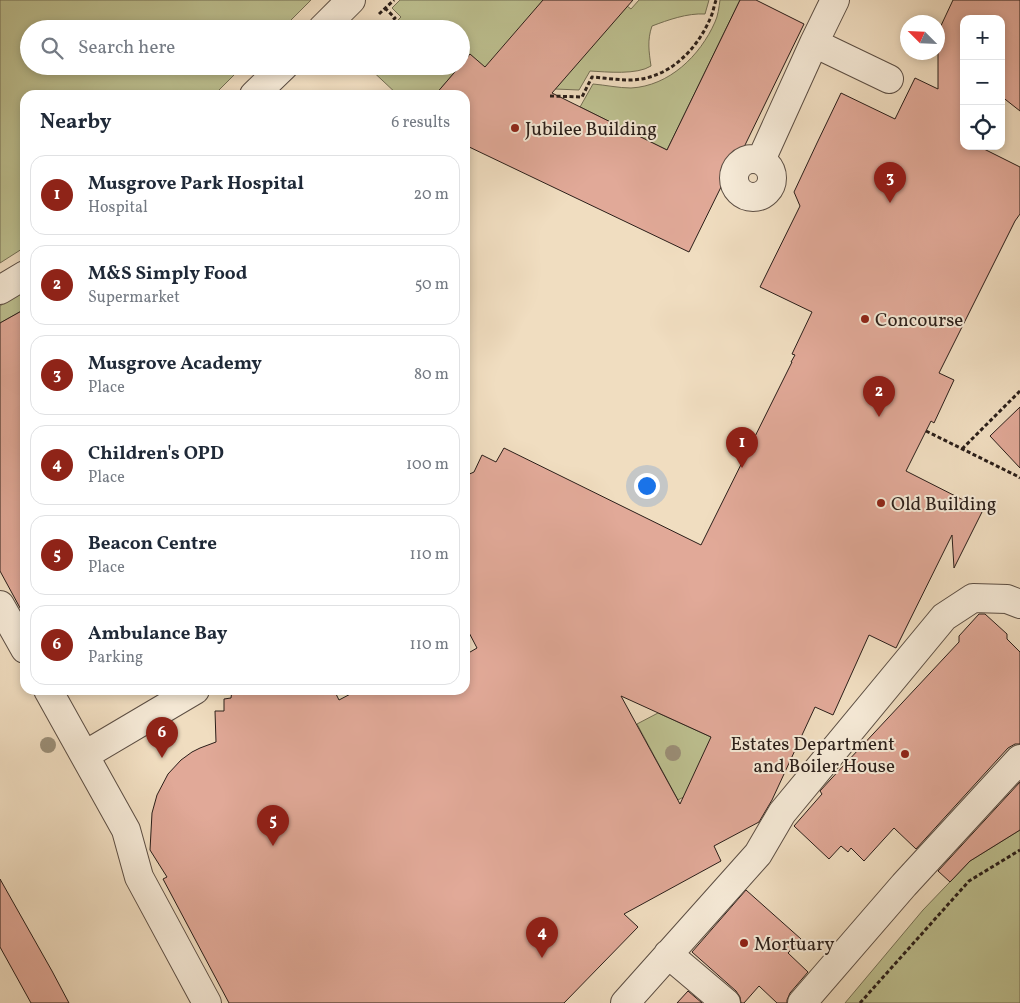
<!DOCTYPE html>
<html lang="en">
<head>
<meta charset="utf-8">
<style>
	:root { --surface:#fff; --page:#f6f6f7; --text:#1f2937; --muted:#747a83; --line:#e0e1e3; --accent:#8f2418 }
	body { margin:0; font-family:Vollkorn,serif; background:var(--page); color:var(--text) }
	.controls { position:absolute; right:15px; top:15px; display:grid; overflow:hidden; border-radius:10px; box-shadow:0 2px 8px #0003 }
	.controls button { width:45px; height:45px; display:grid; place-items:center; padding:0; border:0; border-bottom:1px solid var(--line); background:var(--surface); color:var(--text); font:25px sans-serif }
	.compass { position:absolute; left:900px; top:15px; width:45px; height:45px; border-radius:50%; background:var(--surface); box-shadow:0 2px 8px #0003; rotate:294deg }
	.you { position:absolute; left:646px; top:485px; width:18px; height:18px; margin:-12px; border:4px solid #fff; border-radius:50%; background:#1a73e8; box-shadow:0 0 0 8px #1a73e833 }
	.badge { display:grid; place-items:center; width:32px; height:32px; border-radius:50%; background:var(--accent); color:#fff; font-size:16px; font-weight:700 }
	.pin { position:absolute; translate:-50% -41px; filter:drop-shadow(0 1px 2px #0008) }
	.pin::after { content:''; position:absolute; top:26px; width:18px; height:15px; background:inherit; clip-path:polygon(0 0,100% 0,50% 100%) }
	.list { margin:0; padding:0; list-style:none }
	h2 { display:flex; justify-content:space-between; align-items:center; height:65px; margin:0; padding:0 20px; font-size:21px }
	h2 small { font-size:16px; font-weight:400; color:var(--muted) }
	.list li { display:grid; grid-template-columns:32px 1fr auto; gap:15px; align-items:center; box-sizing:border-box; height:80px; margin:0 10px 10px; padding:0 10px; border:1px solid var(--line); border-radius:15px }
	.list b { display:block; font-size:19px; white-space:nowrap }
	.list p { margin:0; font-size:16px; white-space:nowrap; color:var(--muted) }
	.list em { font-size:16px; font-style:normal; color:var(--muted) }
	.icon { flex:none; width:28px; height:28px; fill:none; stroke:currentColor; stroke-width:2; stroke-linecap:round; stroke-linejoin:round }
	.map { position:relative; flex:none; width:1020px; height:1003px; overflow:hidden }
	.search { position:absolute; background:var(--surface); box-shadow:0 2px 8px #0003; left:20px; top:20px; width:450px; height:55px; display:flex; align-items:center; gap:12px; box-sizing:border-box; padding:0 18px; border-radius:28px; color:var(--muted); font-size:19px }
	.panel { position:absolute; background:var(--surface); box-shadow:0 2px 8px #0003; left:20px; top:90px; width:450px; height:605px; border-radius:15px }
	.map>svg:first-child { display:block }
</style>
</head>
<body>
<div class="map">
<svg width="1020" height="1003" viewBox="0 0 1020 1003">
	<rect width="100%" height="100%" fill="#f0ddc0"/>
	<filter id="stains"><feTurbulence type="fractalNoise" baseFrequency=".004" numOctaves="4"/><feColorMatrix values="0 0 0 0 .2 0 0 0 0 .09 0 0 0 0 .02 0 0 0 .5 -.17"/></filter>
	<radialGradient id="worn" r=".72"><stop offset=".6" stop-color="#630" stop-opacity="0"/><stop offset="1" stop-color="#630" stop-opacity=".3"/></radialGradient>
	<path fill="#bdc090" stroke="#746f54" d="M0 0H311L282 29H29V66H243L214 95H25V247L0 263Z
		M400 0H543L490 72 470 55 461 65V29H389L401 17 392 8Z
		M639 0H709L705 14C687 13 668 20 652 26 647 40 649 52 651 66 637 75 607 72 590 71L579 90 555 89 627 6 631 9Z
		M720 0H740L667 150 580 107 593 84C605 85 619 88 631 88 669 86 700 56 715 22 718 16 719 7 720 0Z
		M367 66H460L435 95H398Z
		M25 289V309L0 323V306Z
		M658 713 711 737 719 778 678 800 637 724Z
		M1020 830V1003H845L923 910 970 861Z"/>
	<path fill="#e1a998" stroke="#2a1e19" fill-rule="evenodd" d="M543 0H633L552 93 667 150 740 0H756L804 24 727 182 724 181 689 252 465 145V95H435L460 66H461V65L470 54 485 67Z
		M953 0H1020V111L1001 96V19H964V146H978L1020 167V214L1015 221 939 373 954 380 934 423 931 421 906 471 983 510 954 568 952 535 896 648 869 635 833 715 815 707 772 800 759 822 714 846 721 861 624 914 638 927 564 1003H229L163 879 167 877 150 850 152 813 157 795 168 774 181 760 192 752 200 748 216 742 215 711H224V699L231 698 232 690H334L339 700 358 690H465V655L477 648 465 625V476L474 472 482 455 496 462 504 448 701 545 792 362H791L795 355 792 354 812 312 760 287 800 206 794 192 817 143 841 93 895 119 915 78 938 89V32ZM621 696 711 737 680 804Z
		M25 309V617L0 571V323Z
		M1020 407V468L990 436Z
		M979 614H985L1007 634V639L1020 652V744H1015L1008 748 916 849 894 828 864 861 851 848 848 852 841 846 829 859 794 826 822 794 820 791 831 779 959 642V636Z
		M1020 782V830L970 861 950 882 938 871Z
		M0 879 52 971 69 1003H31L0 947Z
		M746 890 801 939 788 953 808 972 790 993 787 1000V1003H777L759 986 744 1003H741L740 997 736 991 692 952Z
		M688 991 702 1003H677Z"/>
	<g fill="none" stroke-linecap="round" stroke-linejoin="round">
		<defs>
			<path id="minor" d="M322 29 351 0
				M814 43 889 79
				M254 95 284 66
				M734 178a19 19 0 1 1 38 0a19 19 0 1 1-38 0Z
				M761 160 814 43 835 0
				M0 290 25 275
				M0 605 25 649
				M48 690 126 830 139 877 207 1003
				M85 755 195 690
				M668 954 726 1003
				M625 1003 758 854 782 813 944 617 973 598 1007 599 1020 604
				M802 1003 904 885 1020 759"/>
		</defs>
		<use href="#minor" stroke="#5c4e43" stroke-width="30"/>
		<path stroke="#2a1e19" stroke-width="3" stroke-dasharray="4 2.5" stroke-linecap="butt" d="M379 14 394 0
			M384 29 395 18 385 8
			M550 96 582 97 592 77C605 78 618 80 631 80 668 79 696 51 710 19 713 13 714 6 716 0
			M926 431 1017 476 1020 478
			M962 449 1020 391
			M860 1003 969 881 1020 850"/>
		<use href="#minor" stroke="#f5e9d6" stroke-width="28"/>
	</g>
	<g fill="#9b8f78">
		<circle cx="48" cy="745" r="8"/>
		<circle cx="673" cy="753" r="8"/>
	</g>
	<g fill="#8f2418" stroke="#f5e9d6" stroke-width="2">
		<circle cx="515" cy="128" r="5"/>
		<circle cx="865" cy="319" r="5"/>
		<circle cx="881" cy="503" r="5"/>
		<circle cx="905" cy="754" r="5"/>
		<circle cx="744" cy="943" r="5"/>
	</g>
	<g text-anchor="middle" stroke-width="4" stroke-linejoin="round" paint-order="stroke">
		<g font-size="19" fill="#2a1e19" stroke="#f5e9d6" text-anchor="start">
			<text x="525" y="135">Jubilee Building</text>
			<text x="875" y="326">Concourse</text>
			<text x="891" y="510">Old Building</text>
			<text x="895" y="750" text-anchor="end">Estates Department<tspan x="895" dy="22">and Boiler House</tspan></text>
			<text x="754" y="950">Mortuary</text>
		</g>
	</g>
	<rect width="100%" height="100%" filter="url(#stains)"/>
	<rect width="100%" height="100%" fill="url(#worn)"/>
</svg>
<div class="controls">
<button>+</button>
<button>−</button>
<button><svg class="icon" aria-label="locate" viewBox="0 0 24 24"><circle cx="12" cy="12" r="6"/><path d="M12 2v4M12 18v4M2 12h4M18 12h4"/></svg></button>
</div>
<svg class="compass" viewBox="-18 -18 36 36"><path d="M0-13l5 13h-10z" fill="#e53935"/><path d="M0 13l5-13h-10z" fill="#747a83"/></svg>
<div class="you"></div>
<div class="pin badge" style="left:742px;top:468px">1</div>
<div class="pin badge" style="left:879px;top:417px">2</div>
<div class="pin badge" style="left:890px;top:203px">3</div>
<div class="pin badge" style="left:542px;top:958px">4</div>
<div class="pin badge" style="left:273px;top:846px">5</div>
<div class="pin badge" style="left:162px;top:758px">6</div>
<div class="search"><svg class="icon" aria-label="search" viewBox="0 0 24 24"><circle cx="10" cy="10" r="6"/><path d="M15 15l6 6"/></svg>Search here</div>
<section class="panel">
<h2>Nearby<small>6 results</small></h2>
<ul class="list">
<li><span class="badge">1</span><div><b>Musgrove Park Hospital</b><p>Hospital</p></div><em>20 m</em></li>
<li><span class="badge">2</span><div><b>M&amp;S Simply Food</b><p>Supermarket</p></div><em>50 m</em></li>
<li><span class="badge">3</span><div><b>Musgrove Academy</b><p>Place</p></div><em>80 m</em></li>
<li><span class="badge">4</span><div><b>Children's OPD</b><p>Place</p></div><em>100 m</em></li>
<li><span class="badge">5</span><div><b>Beacon Centre</b><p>Place</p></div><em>110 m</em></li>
<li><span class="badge">6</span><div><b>Ambulance Bay</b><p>Parking</p></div><em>110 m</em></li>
</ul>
</section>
</div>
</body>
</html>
